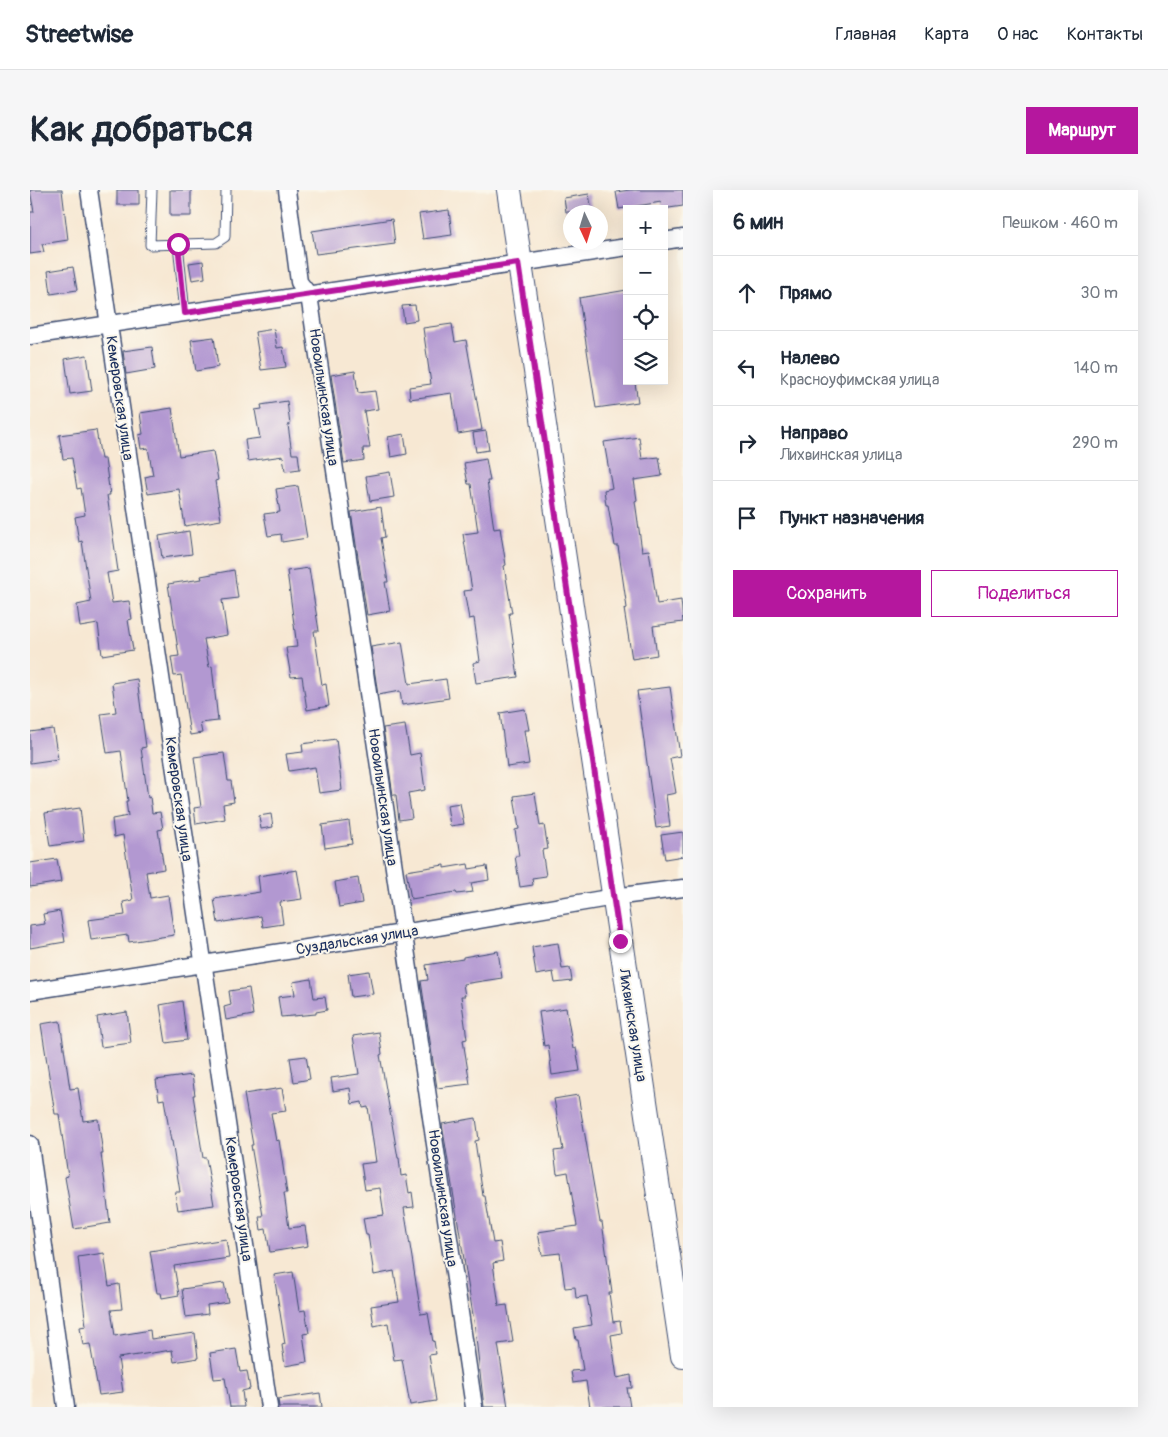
<!DOCTYPE html>
<html lang="ru">
<head>
<meta charset="utf-8">
<style>
	:root { --surface:#fff; --page:#f6f6f7; --text:#1f2937; --muted:#747a83; --line:#e0e1e3; --accent:#b5179e }
	body { margin:0; font-family:Pangolin,sans-serif; background:var(--page); color:var(--text) }
	.controls { position:absolute; right:15px; top:15px; display:grid; overflow:hidden; border-radius:0px; box-shadow:0 5px 20px #0002 }
	.controls button { width:45px; height:45px; display:grid; place-items:center; padding:0; border:0; border-bottom:1px solid var(--line); background:var(--surface); color:var(--text); font:25px sans-serif }
	.compass { position:absolute; left:533px; top:15px; width:45px; height:45px; border-radius:50%; background:var(--surface); box-shadow:0 5px 20px #0002; rotate:176deg }
	.stop { position:absolute; width:15px; height:15px; margin:-11px; border:4px solid #b5179e; border-radius:50%; background:#fff }
	.stop.end { background:#b5179e; border-color:#fff; box-shadow:0 1px 5px #0008 }
	.list { margin:0; padding:0; list-style:none }
	h2 { display:flex; justify-content:space-between; align-items:center; height:65px; margin:0; padding:0 20px; font-size:21px }
	h2 small { font-size:16px; font-weight:400; color:var(--muted) }
	.list li { display:grid; grid-template-columns:32px 1fr auto; gap:15px; align-items:center; box-sizing:border-box; height:75px; padding:0 20px; border-top:1px solid var(--line) }
	.list b { display:block; font-size:19px; white-space:nowrap }
	.list p { margin:0; font-size:16px; white-space:nowrap; color:var(--muted) }
	.list em { font-size:16px; font-style:normal; color:var(--muted) }
	.actions { display:flex; gap:10px; padding:15px 20px }
	.actions a { flex:1; padding:11px 0; border:1px solid var(--accent); border-radius:0px; text-align:center; font-size:18px; color:var(--accent) }
	.actions .main { background:var(--accent); color:#fff }
	.icon { flex:none; width:28px; height:28px; fill:none; stroke:currentColor; stroke-width:2; stroke-linecap:round; stroke-linejoin:round }
	.map { position:relative; flex:none; width:653px; height:1217px; overflow:hidden; border-radius:0px }
	header { display:flex; align-items:center; gap:30px; box-sizing:border-box; height:70px; padding:0 25px; background:var(--surface); border-bottom:1px solid var(--line) }
	header strong { font-size:24px }
	nav { display:flex; gap:28px; margin-inline-start:auto; font-size:18px }
	.intro { display:flex; align-items:center; justify-content:space-between; box-sizing:border-box; height:120px; padding:0 30px }
	h1 { margin:0; font-size:35px }
	.button { padding:12px 22px; border-radius:0px; background:var(--accent); color:#fff; font-size:18px; font-weight:700 }
	main { display:flex; gap:30px; padding:0 30px }
	aside { flex:1; background:var(--surface); border-radius:0px; box-shadow:0 5px 20px #0002 }
	.map>svg:first-child { display:block }
</style>
</head>
<body>
<header>
<strong>Streetwise</strong>
<nav><a>Главная</a><a>Карта</a><a>О нас</a><a>Контакты</a></nav>
</header>
<div class="intro"><h1>Как добраться</h1><a class="button">Маршрут</a></div>
<main>
<div class="map">
<svg width="653" height="1217" viewBox="0 0 653 1217">
	<rect width="100%" height="100%" fill="#fbf7ec"/>
	<filter id="ink" filterUnits="userSpaceOnUse"><feTurbulence type="fractalNoise" baseFrequency=".02" numOctaves="2"/><feDisplacementMap in="SourceGraphic" scale="10" xChannelSelector="R" yChannelSelector="G"/><feConvolveMatrix kernelMatrix="1 2 1 2 8 2 1 2 1" color-interpolation-filters="sRGB"/></filter>
	<filter id="wash" filterUnits="userSpaceOnUse"><feTurbulence type="fractalNoise" baseFrequency=".0096" numOctaves="4" result="noise"/><feDisplacementMap in="SourceGraphic" scale="20" xChannelSelector="R" yChannelSelector="G"/><feGaussianBlur stdDeviation="1.12" result="paint"/><feColorMatrix in="noise" values="0 0 0 0 0 0 0 0 0 0 0 0 0 0 0 0 0 1.4 0 .05"/><feComposite in="paint" operator="in"/></filter>
	<g filter="url(#wash)">
		<rect width="100%" height="100%" fill="#f7e8d3"/>
		<g id="blocks">
			<path fill="#b298d1" d="M0 0H32L38 50 12 54 14 62 0 64V22H4Z
				M87 0H109V15H87Z
				M140 0H161V26H140Z
				M600 0H653V16L632 19 631 12 589 19 586 2Z
				M559 4 562 22H536L534 8Z
				M419 20 422 45 393 49 389 24Z
				M362 29 365 54 286 64 282 41Z
				M173 71 175 88 162 90 159 73Z
				M43 77 47 100 21 104 18 81Z
				M597 100V194L605 193 608 212 566 218 549 108Z
				M385 115 387 130 374 132 372 116Z
				M422 134 425 152 436 150 452 240 428 244 422 203 380 209 379 197 401 194 393 138Z
				M244 139 247 158 253 157 256 177 231 180 225 142Z
				M184 147 188 177 166 181 161 150Z
				M122 157 125 179 96 184 93 161Z
				M57 165 62 201 40 204 35 169Z
				M325 181 328 203 345 201 348 219 334 221 340 258H333L334 270 314 273 301 185Z
				M257 211 260 235H258L262 264H268L270 279 255 281 253 266 218 271 215 250 230 248 225 220 232 219 231 215Z
				M142 218 149 266 183 261 188 290 185 291 191 330 155 336 149 299 118 304 115 287 123 285 118 258 111 259 109 245 113 244 110 223Z
				M66 240 71 269H75L80 305H77L88 381 77 383 82 413 99 411 102 429 98 430 103 460 72 465 68 434 50 437 47 415 61 412 52 351 49 352 45 327 55 325 51 298 47 299 42 268 33 269 29 245Z
				M456 241 459 260 446 262 443 243Z
				M374 244 377 264 361 267 358 247Z
				M609 247 612 269 629 267 632 286 604 290 607 310 605 311 612 361 619 360 627 414 651 410 653 432 623 436 627 465 602 469 594 419 597 418 588 356H585L578 315H576L574 300 582 298 574 252Z
				M456 269 460 291H457L464 339 470 338 476 375 474 376 482 423H479L488 487 446 493 443 473 450 471 444 428 439 429 434 401 442 400 433 344 448 342 441 294H438L434 273Z
				M360 282 364 307 340 311 336 286Z
				M268 296 277 348 252 352 251 344 238 346 234 324 250 322 246 299Z
				M351 317 355 347 351 348 358 392H355L360 421 337 425 321 322Z
				M159 341 162 364 132 368 129 346Z
				M279 378 289 441H284L292 495 296 494 299 516 277 520 272 486 261 487 256 458 267 457 257 381Z
				M204 380 208 408 192 410 197 445 174 449 179 477 182 476 188 531 170 533 172 543 160 545 151 485 144 486 141 467 149 466 138 394 172 389 171 386Z
				M372 452 379 494 416 489 419 508 372 515 370 501 348 505 341 457Z
				M107 489 116 557 111 558 118 608 120 607 122 623 130 622 133 639 128 640 134 679 116 682 120 708 138 705 144 745 99 752 98 745 61 750 58 730 95 725 93 712 103 710 93 645 84 647 82 629 98 626 96 611H98L91 561 77 563 71 524 86 522 82 493Z
				M640 497 650 566 640 568 646 603 636 605 640 636 626 638 607 501Z
				M495 519 499 540H494L499 574 477 577 470 523Z
				M375 535 380 565 390 563 395 600 378 603 382 628 369 630 366 605H363L353 538Z
				M23 539 28 569 0 573V542Z
				M306 549 312 600 289 603 285 577 259 581 256 564 273 562 272 554Z
				M194 563 198 591H201L204 612 193 614 195 629 166 634 164 618 171 617 164 567Z
				M505 603 510 636 514 635 518 659 512 660 516 686 502 688 503 695 490 697 485 666H489L485 640 489 639 484 606Z
				M430 613 434 634 420 636 417 615Z
				M50 618 54 651 20 656 15 623Z
				M241 624 243 637 231 639 229 626Z
				M319 631 322 654 295 658 292 635Z
				M653 642V666L635 669 631 645Z
				M27 669 31 692 0 697V673Z
				M438 674 439 679 457 676 459 690 441 693 443 702 427 704 426 702 381 709 376 681 414 675V678Z
				M267 680 272 709 250 712 253 734 233 737 231 726 188 733 184 709 230 702 228 686Z
				M328 688 332 713 309 717 305 692Z
				M30 721 35 752 0 758V736L15 734 13 724Z
				M528 753 532 779 540 778 542 791 525 793 523 782 506 785 502 757Z
				M468 761 472 788 433 794 435 806H431L437 849 433 850 440 894 407 898 391 791 398 790 396 775 433 769V767Z
				M339 781 343 804 321 807 318 784Z
				M281 789 284 808 295 807 297 820 286 822V824L251 827 248 807 265 805 263 792Z
				M219 798 223 825 196 830 194 817 201 815 199 801Z
				M152 811 157 850 136 853 130 815Z
				M536 818 543 859 546 858 550 881 522 885 518 855 514 856 509 822Z
				M97 822 101 853 71 857 67 827Z
				M30 831 40 899 48 898 53 931 68 929 73 964H71L80 1033 44 1039 35 987 38 986 29 924H25L11 834Z
				M349 842 352 864 350 865 368 968H369L371 986 376 985 379 1003 382 1002 384 1017 374 1018 391 1124 398 1123 403 1152 404 1151 406 1164 399 1165 406 1211 380 1215 372 1169 364 1170 358 1133 344 1136 341 1116 369 1112 364 1081 344 1085 338 1045H336L333 1028 354 1025 350 998 335 1000 331 974 346 972 338 917 333 918 332 912 322 914 320 898 303 901 301 888 329 884 323 846Z
				M276 866 280 889 264 892 260 868Z
				M162 885 165 905H163L173 968H176L184 1015 148 1020 145 1002H150L142 951H141L134 909 129 910 126 890Z
				M252 898 256 921 241 923 246 951 249 950 257 1003H254L259 1038 275 1036 278 1056 240 1062 236 1039 231 1040 229 1026H233L221 955H223L214 904Z
				M548 905 570 1032H572L582 1103H579L583 1132 590 1131 592 1143 581 1145 587 1188 601 1185 602 1198H597L600 1217H560L556 1191 543 1193 541 1181 553 1180 548 1150H546L544 1138 562 1135 557 1106 546 1108 545 1097 535 1098 530 1063 512 1065 508 1042 547 1036 538 982 527 984 524 961 533 960 524 909Z
				M446 928 449 950 445 951 453 1006H455L463 1053 470 1052 473 1071 463 1073 469 1116 477 1115 483 1152 468 1154 478 1217H454L444 1131 412 934Z
				M196 1049 199 1068 144 1076 149 1105 132 1108 131 1103H127L120 1061Z
				M74 1063 79 1096 89 1094 92 1119 81 1120 85 1146 120 1140 121 1149 165 1143 168 1168 144 1172 142 1160 88 1168 93 1202 69 1205 60 1154 53 1155 50 1137 56 1136 48 1067Z
				M263 1082 269 1121 275 1120 279 1143 273 1144 277 1172 255 1176 252 1155 255 1154 244 1085Z
				M194 1093 198 1112 177 1115 178 1124 156 1127 152 1099Z
				M206 1159 210 1182 217 1181 220 1199 212 1201 214 1217H200L195 1188 184 1189 180 1163Z
				M290 1203 292 1217H249L248 1209Z"/>
		</g>
	</g>
	<g filter="url(#ink)">
		<use href="#blocks" fill-opacity="0" stroke="#3c4b70" stroke-width="1"/>
		<g fill="none" stroke-linecap="round" stroke-linejoin="round">
			<defs>
				<path id="lane" d="M122 0 120 55 186 53 195 47 196 0
					M148 54 155 123"/>
				<path id="street" d="M59 0 239 1217
					M257 0 269 92 279 105 444 1217
					M634 51 653 48
					M0 146 597 57
					M0 801 373 743 584 707 653 698
					M0 954 36 1217"/>
				<path id="secondary" d="M479 0 653 1166"/>
			</defs>
			<use href="#lane" stroke="#3c4b70" stroke-width="11"/>
			<use href="#street" stroke="#3c4b70" stroke-width="19"/>
			<use href="#secondary" stroke="#3c4b70" stroke-width="26"/>
			<use href="#lane" stroke="#fff" stroke-width="9"/>
			<use href="#street" stroke="#fff" stroke-width="16"/>
			<use href="#secondary" stroke="#fff" stroke-width="24"/>
		</g>
	</g>
	<g fill="none" stroke-linecap="round" stroke-linejoin="round" filter="url(#ink)">
		<path stroke="#b5179e" stroke-width="6" d="M148 54 155 123 488 73 590 751"/>
	</g>
	<g text-anchor="middle" stroke-width="4" stroke-linejoin="round" paint-order="stroke">
		<g font-size="15" fill="#1b2f5e" stroke="#fbf7ec">
			<text transform="translate(294 207) rotate(82)" y="5">Новоильинская улица</text>
			<text transform="translate(90 208) rotate(82)" y="5">Кемеровская улица</text>
			<text transform="translate(353 607) rotate(82)" y="5">Новоильинская улица</text>
			<text transform="translate(149 609) rotate(82)" y="5">Кемеровская улица</text>
			<text transform="translate(327 750) rotate(-9)" y="5">Суздальская улица</text>
			<text transform="translate(603 835) rotate(81)" y="5">Лихвинская улица</text>
			<text transform="translate(413 1008) rotate(82)" y="5">Новоильинская улица</text>
			<text transform="translate(209 1009) rotate(82)" y="5">Кемеровская улица</text>
		</g>
	</g>
</svg>
<div class="controls">
<button>+</button>
<button>−</button>
<button><svg class="icon" aria-label="locate" viewBox="0 0 24 24"><circle cx="12" cy="12" r="6"/><path d="M12 2v4M12 18v4M2 12h4M18 12h4"/></svg></button>
<button><svg class="icon" aria-label="layers" viewBox="0 0 24 24"><path d="M12 4l9 5-9 5-9-5zM3 14l9 5 9-5"/></svg></button>
</div>
<svg class="compass" viewBox="-18 -18 36 36"><path d="M0-13l5 13h-10z" fill="#e53935"/><path d="M0 13l5-13h-10z" fill="#747a83"/></svg>
<div class="stop" style="left:148px;top:54px"></div>
<div class="stop end" style="left:590px;top:751px"></div>
</div>
<aside>
<h2>6 мин<small>Пешком · 460 m</small></h2>
<ul class="list">
<li><svg class="icon" aria-label="ahead" viewBox="0 0 24 24"><path d="M12 20V5M6 11l6-6 6 6"/></svg><div><b>Прямо</b></div><em>30 m</em></li>
<li><svg class="icon" aria-label="left" viewBox="0 0 24 24"><path d="M17 20v-9H6M10 6l-5 5 5 5"/></svg><div><b>Налево</b><p>Красноуфимская улица</p></div><em>140 m</em></li>
<li><svg class="icon" aria-label="right" viewBox="0 0 24 24"><path d="M7 20v-9h11M14 6l5 5-5 5"/></svg><div><b>Направо</b><p>Лихвинская улица</p></div><em>290 m</em></li>
<li><svg class="icon" aria-label="arrive" viewBox="0 0 24 24"><path d="M6 21V4h12l-3 4 3 4H6"/></svg><div><b>Пункт назначения</b></div></li>
</ul>
<div class="actions"><a class="main">Сохранить</a><a>Поделиться</a></div>
</aside>
</main>
</body>
</html>
